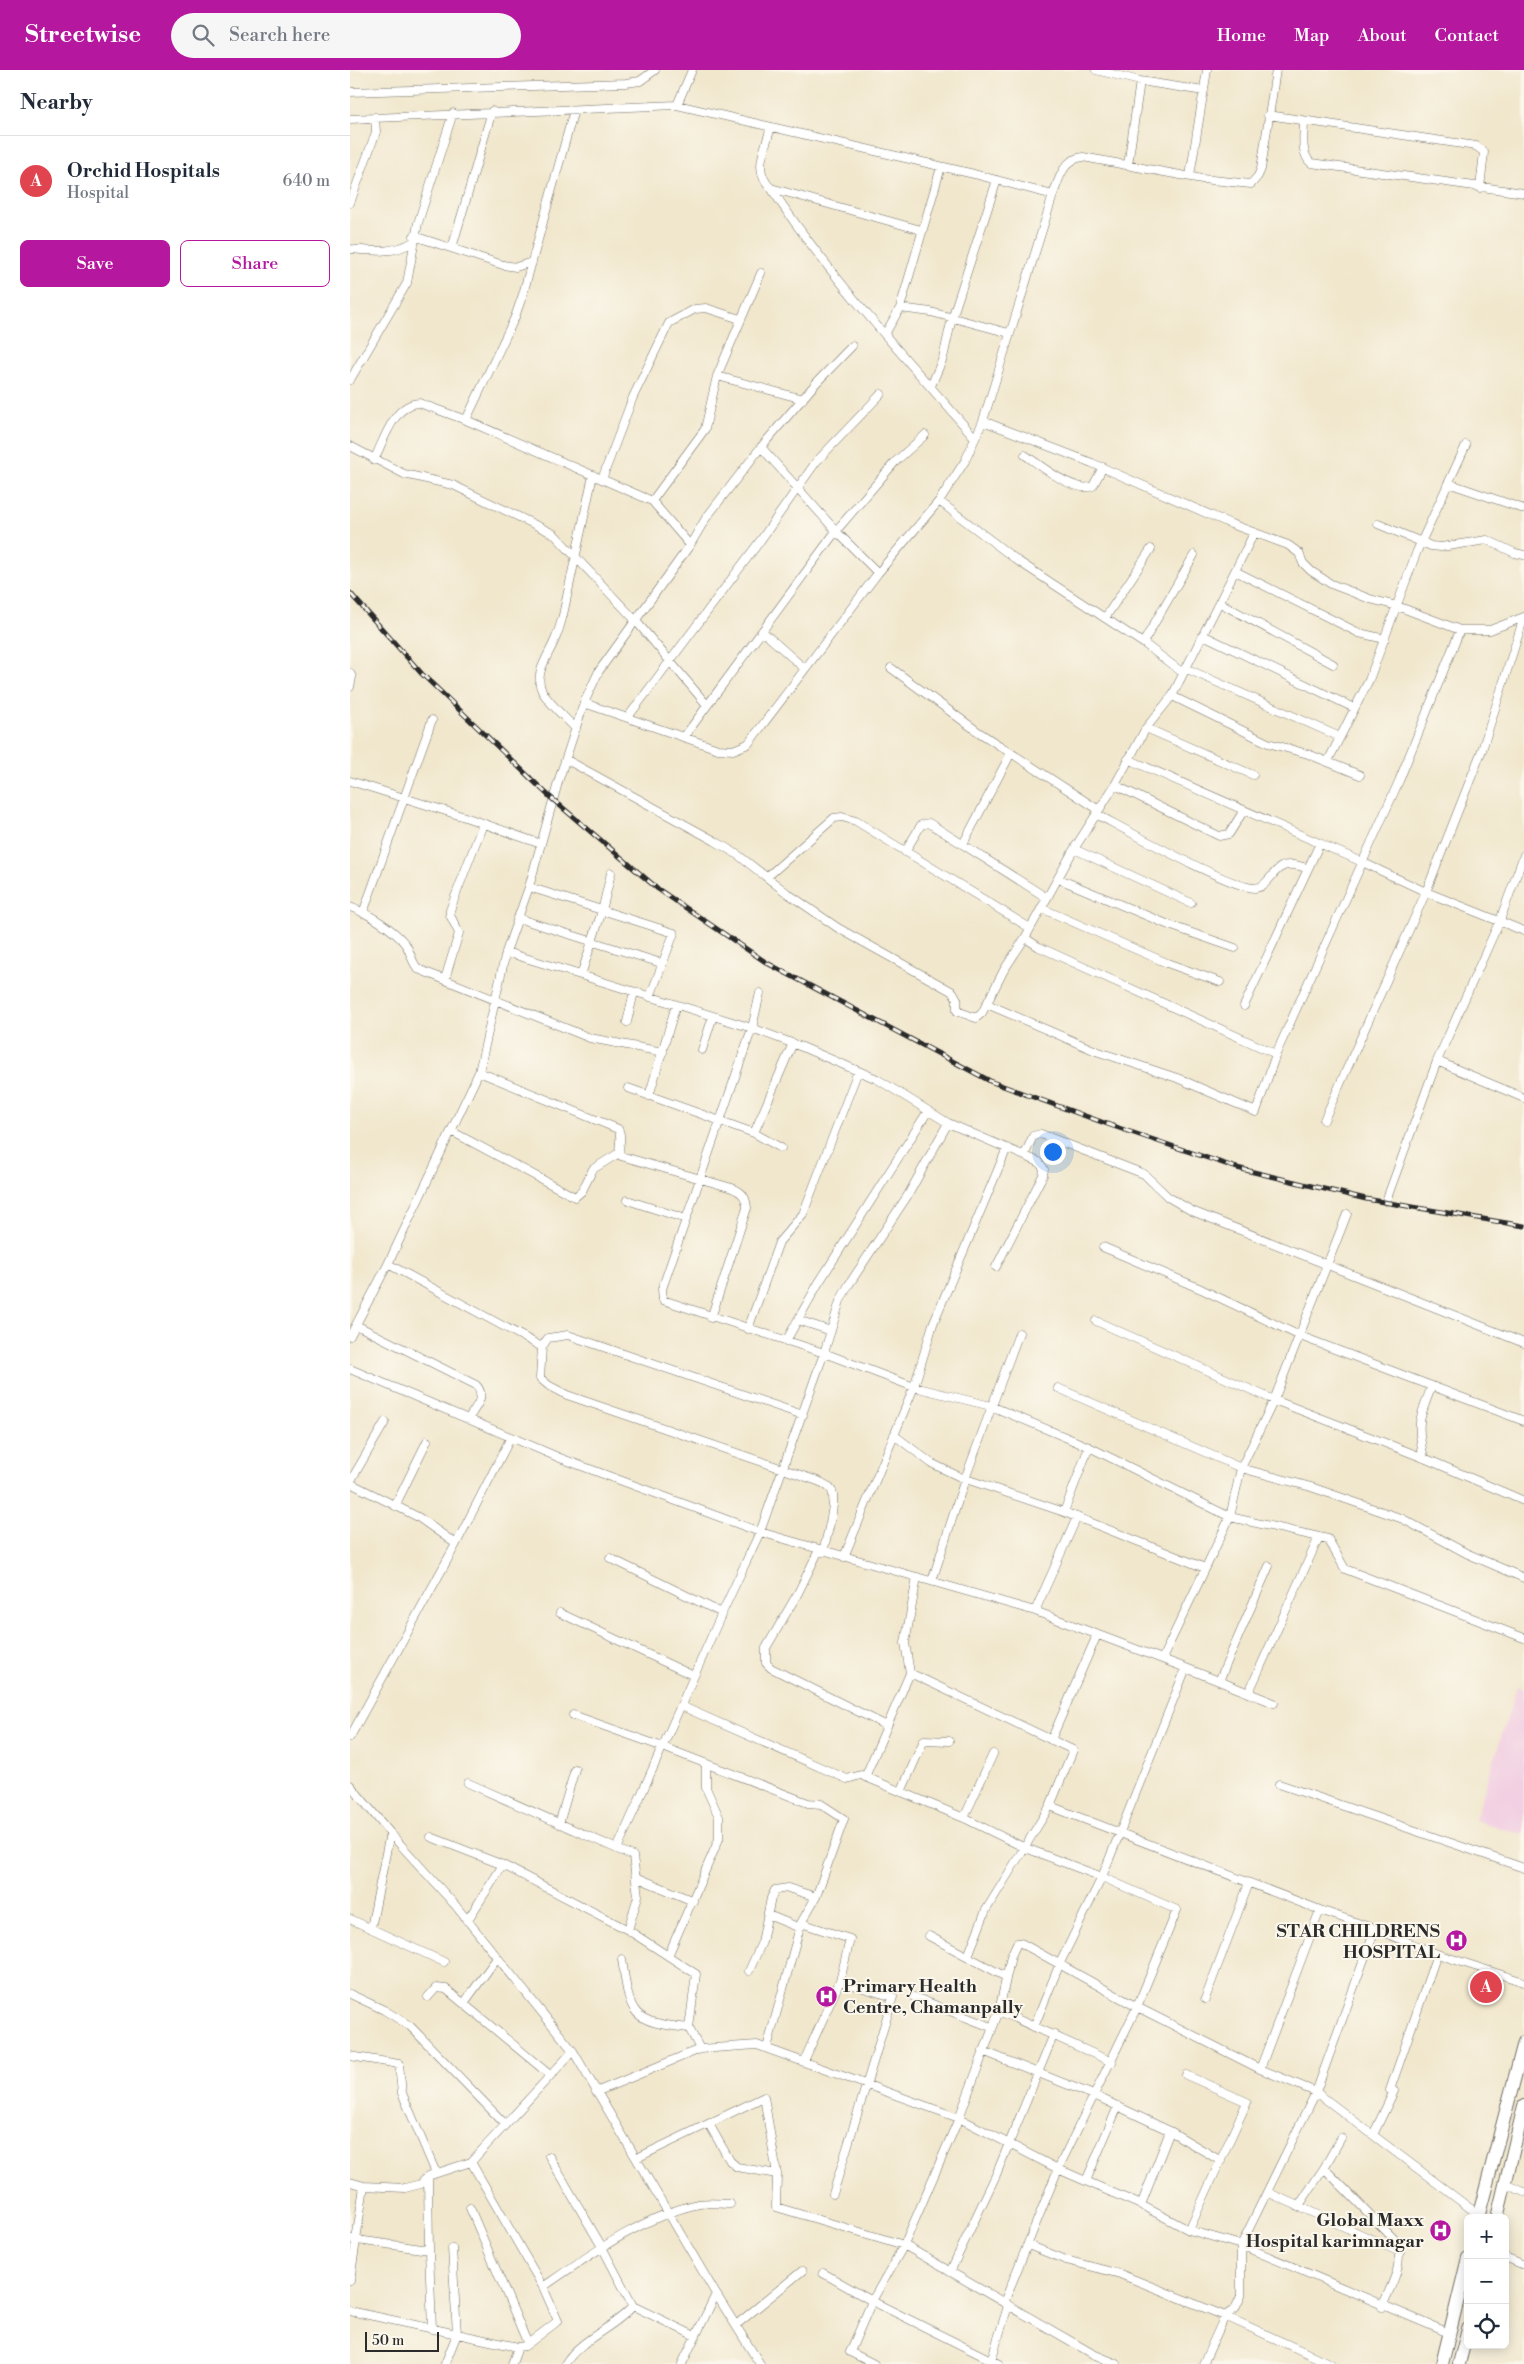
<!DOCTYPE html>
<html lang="en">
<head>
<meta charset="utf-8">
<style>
	:root { --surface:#fff; --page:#f6f6f7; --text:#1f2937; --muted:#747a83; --line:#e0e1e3; --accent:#b5179e }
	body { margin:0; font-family:"Libre Bodoni",serif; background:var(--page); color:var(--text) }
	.controls { position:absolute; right:15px; bottom:15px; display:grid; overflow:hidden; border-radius:8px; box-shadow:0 2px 12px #0003 }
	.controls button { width:45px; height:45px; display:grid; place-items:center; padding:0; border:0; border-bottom:1px solid var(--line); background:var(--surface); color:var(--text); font:25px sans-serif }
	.scale { position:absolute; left:15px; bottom:12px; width:74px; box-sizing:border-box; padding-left:5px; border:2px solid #2b2b2b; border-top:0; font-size:14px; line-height:18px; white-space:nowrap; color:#2b2b2b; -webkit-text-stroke:4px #fbf7ec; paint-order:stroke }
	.you { position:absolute; left:702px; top:1081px; width:18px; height:18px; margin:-12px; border:4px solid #fff; border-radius:50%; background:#1a73e8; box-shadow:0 0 0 8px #1a73e833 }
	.badge { display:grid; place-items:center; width:32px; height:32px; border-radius:50%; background:var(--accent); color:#fff; font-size:16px; font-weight:700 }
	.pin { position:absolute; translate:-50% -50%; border:2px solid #fff; box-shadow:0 1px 5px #0006 }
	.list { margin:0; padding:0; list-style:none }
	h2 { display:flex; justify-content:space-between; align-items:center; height:65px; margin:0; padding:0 20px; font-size:21px }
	h2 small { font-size:16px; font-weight:400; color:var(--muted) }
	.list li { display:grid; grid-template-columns:32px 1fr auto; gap:15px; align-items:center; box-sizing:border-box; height:90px; padding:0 20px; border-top:1px solid var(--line) }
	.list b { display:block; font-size:19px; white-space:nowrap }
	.list p { margin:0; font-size:16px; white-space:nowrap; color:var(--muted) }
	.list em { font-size:16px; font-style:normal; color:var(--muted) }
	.actions { display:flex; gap:10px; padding:15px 20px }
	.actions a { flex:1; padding:11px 0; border:1px solid var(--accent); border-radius:8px; text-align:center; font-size:18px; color:var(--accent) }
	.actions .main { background:var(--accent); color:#fff }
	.icon { flex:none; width:28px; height:28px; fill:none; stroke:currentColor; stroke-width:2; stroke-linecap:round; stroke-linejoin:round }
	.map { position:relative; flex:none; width:1174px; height:2294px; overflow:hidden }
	header { display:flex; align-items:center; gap:30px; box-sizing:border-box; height:70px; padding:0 25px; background:var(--accent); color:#fff }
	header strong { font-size:24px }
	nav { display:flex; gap:28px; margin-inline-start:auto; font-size:18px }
	.search { width:350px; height:45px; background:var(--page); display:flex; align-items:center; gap:12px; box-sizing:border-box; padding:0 18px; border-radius:28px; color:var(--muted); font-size:19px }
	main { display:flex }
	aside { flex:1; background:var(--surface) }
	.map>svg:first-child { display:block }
</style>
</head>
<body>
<header>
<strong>Streetwise</strong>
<div class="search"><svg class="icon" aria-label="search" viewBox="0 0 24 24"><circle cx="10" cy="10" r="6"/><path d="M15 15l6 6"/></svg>Search here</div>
<nav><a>Home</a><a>Map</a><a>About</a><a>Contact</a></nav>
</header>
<main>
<aside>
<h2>Nearby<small></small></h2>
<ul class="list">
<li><span class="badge" style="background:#e0444e">A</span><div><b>Orchid Hospitals</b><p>Hospital</p></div><em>640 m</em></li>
</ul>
<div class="actions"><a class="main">Save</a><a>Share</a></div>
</aside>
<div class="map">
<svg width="1174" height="2294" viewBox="0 0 1174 2294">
	<rect width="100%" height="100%" fill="#fbf7ec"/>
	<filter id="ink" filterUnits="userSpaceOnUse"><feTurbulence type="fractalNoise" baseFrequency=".02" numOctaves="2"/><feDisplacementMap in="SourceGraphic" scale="10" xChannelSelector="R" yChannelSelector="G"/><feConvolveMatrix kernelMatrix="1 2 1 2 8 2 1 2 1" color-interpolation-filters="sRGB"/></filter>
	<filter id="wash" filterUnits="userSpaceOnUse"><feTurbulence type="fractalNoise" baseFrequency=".0096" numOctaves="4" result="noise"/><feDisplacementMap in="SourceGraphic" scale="20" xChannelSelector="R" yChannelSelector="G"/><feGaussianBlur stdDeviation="1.12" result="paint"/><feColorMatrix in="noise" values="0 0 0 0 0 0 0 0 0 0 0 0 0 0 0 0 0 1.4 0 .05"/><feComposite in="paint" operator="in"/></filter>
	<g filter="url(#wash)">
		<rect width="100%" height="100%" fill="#f1e7cd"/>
		<path fill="#f2cfe2" d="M1167 1617 1174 1619V1765L1125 1750Z"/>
	</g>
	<g filter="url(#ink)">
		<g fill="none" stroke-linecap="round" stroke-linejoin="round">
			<defs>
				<path id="street" d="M746 0 790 11 854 21
					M0 22 276 13 290 11 305 0
					M327 35 342 0
					M918 45 1126 76 1134 82 1130 118
					M0 49 327 35 624 104 703 125
					M954 51C954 65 950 83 961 93L1174 123
					M421 57C415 80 402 100 421 118L571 160
					M778 95 790 11
					M840 106 857 0
					M421 118C480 208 555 287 625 368
					M0 133 26 62 25 47
					M64 166 153 195 166 197 182 192
					M102 178 142 41
					M0 179C22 181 44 184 63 172
					M550 238 581 242 659 263
					M535 264 550 238 591 97
					M367 306 453 329
					M0 310 57 213 68 153 103 43
					M581 316 593 288 602 248 647 110
					M116 350 165 247 173 224 224 40
					M633 351 742 393 881 454 938 475 949 483 953 493 961 501 981 514 1020 529 1047 536 1110 560H1140L1174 547
					M0 376 54 404 103 415 204 464 286 551 357 635
					M411 377 486 461 528 503
					M675 385C690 395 725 424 743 416L753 397
					M24 390C34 370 44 334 69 333L116 350 302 431 340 475
					M252 409 283 327 319 253 345 239 356 238 390 249
					M1098 413 1174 439
					M302 431 355 359 367 306 411 203
					M589 431 668 491 796 575 833 603
					M1028 454 1081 476 1091 477 1137 470 1165 483 1174 485
					M885 501 1009 563 1035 569
					M870 533 983 594
					M755 548 801 479
					M412 561 455 599
					M853 565 1004 638
					M793 573 844 485
					M541 598 627 661 749 740
					M835 598 990 667
					M0 603 2 607 0 617
					M822 626 918 673 958 684 1010 705
					M234 633 368 679 383 680 398 674 528 503 589 431 615 391 633 351 703 125C709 109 713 89 733 87L852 109 901 114 908 106 911 99 926 0
					M278 647 410 471 466 392 531 324
					M796 658 903 705
					M226 659C215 647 200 635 192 621 183 603 200 584 206 567 209 560 211 552 213 545L243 405
					M334 667 486 461 545 392 575 365
					M778 689 1012 792 1076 822 1174 861
					M217 690 365 771 388 785 437 823 488 858 603 922 607 929V941L626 948 632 943 654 900 675 868 724 779 765 715 796 658 822 626 904 463
					M978 691 1019 610 1067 481 1116 375
					M0 711 115 747 191 774
					M765 715 869 766 879 764 894 740
					M746 744C773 758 882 819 905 818 920 817 923 795 939 795 945 794 952 797 957 798
					M613 774 661 683
					M724 779 841 833
					M555 782 571 755 579 753 697 828
					M417 807 484 748 492 747 506 751 680 858
					M709 809 819 855 885 878
					M179 817 324 863 300 927
					M0 837C18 843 44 859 56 875 61 883 61 891 68 899L240 968 313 982
					M691 838 817 893 870 912
					M13 843 82 650
					M167 848 311 893
					M675 868 689 877 926 984
					M156 882 402 958 452 977 527 1009 598 1053 689 1092 694 1099 693 1105 646 1197
					M231 905 252 841 261 803
					M95 909 109 863 100 845V840L133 754
					M410 923 402 958 312 1219 313 1230 474 1283 564 1317 641 1336 739 1377 880 1447 978 1469 995 1499 1174 1568
					M637 934 746 981 827 1008 906 1042 926 984 1049 711 1110 560
					M894 936 970 773
					M277 952 284 922
					M352 980 363 946
					M1087 991 1174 1028
					M129 1002 268 1059C274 1068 266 1078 271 1086L382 1118C392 1122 396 1126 397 1138L361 1248
					M278 1018 404 1063 431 1078
					M299 1026 326 935
					M974 1050 1076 822 1132 680 1174 547
					M101 1061 225 1127 232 1121 243 1099 269 1083
					M404 1063 443 973
					M675 1084 683 1066 691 1064 794 1104 818 1127 842 1141 1174 1273
					M277 1130 336 1149
					M1036 1131 1087 991 1150 850 1174 785
					M753 1177 851 1219 950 1266 1174 1351
					M38 1194 192 1277 190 1308 198 1315 217 1325 465 1410C471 1412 479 1416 482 1421 487 1432 476 1469 473 1482
					M448 1250 481 1261
					M746 1251 924 1330 1074 1388 1174 1431
					M6 1255 126 1315C137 1326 125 1338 118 1349
					M398 1259 429 1172 453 1144 508 1001
					M0 1266 38 1194 129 1002 156 882 179 817 209 709 234 633 249 601 340 475 356 448 411 377 467 312 502 276
					M436 1271 468 1214 578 1041
					M192 1277 198 1268 218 1265 453 1345
					M0 1299 210 1388 410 1462 685 1541 812 1589
					M708 1318 891 1398 961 1417 1053 1449 1116 1483 1174 1508
					M544 1365 581 1393 610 1407 714 1442 855 1498
					M1074 1388C1066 1354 1069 1348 1082 1316
					M0 1412 35 1352
					M0 1413 68 1447 106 1474
					M45 1436 77 1371
					M714 1442 739 1377
					M469 1480 448 1523 416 1578V1593L421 1598 537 1656
					M494 1487 564 1317 583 1254 657 1078
					M260 1488 372 1543
					M582 1511 615 1409 669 1263
					M685 1541 727 1447
					M210 1543 344 1606
					M836 1598 924 1633
					M560 1603 555 1573 567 1507
					M869 1611 919 1496
					M899 1622 969 1467
					M331 1636 497 1709 511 1705 614 1748 673 1777 752 1807 836 1598 812 1589 880 1447 891 1398 924 1330 997 1144
					M223 1645 313 1677 458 1733 471 1734 494 1749 466 1827 451 1853 417 1978
					M0 1667 106 1474 161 1367
					M701 1670 747 1565
					M515 1707 560 1603 723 1680 700 1736 636 1840 618 1886
					M118 1713 283 1786 288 1826 278 1860
					M929 1714 1174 1798
					M0 1715 40 1763 105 1835 223 1981 366 2224 410 2294
					M551 1722 574 1670 599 1671
					M700 1736 970 1840 1025 1859 1087 1884 1174 1912
					M614 1748 643 1684
					M209 1754 225 1699
					M81 1767 153 1795 278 1860 346 1904 339 1958 350 1979
					M267 1779 372 1543 410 1462 474 1283 490 1231 498 1216 558 1125 598 1053
					M286 1807 343 1831
					M418 1845 450 1858
					M0 1849 94 1892
					M117 1851 153 1795
					M451 1853 500 1869 490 1911 454 1991
					M21 1858 40 1763
					M579 1866 656 1907
					M318 1886 369 1769V1747L356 1718V1694
					M272 1889C280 1946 281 1952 339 1958
					M399 1901 412 1872 421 1828 425 1820 438 1818 466 1827
					M0 1924 34 1940 60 1956 155 2054
					M78 1927 86 1918 96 1919 200 2005
					M564 1927 641 1957
					M855 1929 899 1813
					M114 1933 147 1888
					M649 1941 762 1992
					M684 1957 710 1893 752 1807 827 1840 787 1937 708 2099 609 2048 649 1941 661 1886 667 1873H671L787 1937 910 1999 966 2022 1129 2145
					M633 1981 746 2026 820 2061 871 2091
					M0 1986 49 1994 52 2023 86 2103
					M910 1999 970 1840
					M1040 2020 1087 1884
					M246 2022 350 1979 407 1975 609 2048 554 2175 522 2231 500 2282 524 2294
					M359 2054 380 2091 387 2097 427 2104
					M1023 2065 1044 2021
					M991 2068 974 2098 1046 2171C1055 2194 1041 2215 1032 2237
					M199 2086 252 2177 283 2236C263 2259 231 2268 215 2294
					M287 2088 414 2027 427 2104 426 2137 554 2175 743 2284 767 2294
					M78 2106 79 2180
					M736 2111 768 2036
					M0 2112 14 2116
					M1156 2114 1174 2122
					M917 2122 1050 2182
					M483 2124 543 1927 490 1911
					M791 2135 820 2061
					M948 2137 974 2098
					M120 2138 177 2272
					M839 2160 891 2175 1099 2263
					M0 2169 79 2180 82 2259
					M678 2175 716 2190 770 2204 875 2246 981 2294
					M1155 2187 1174 2195
					M600 2202 646 2105 704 1964
					M473 2203 522 2231 649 2294
					M0 2211 14 2116 55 2118 71 2114 78 2106 121 2092 223 1981
					M193 2217C238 2186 295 2145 349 2134 359 2132 370 2134 380 2134
					M283 2236 345 2266
					M0 2241 168 2277 175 2276 208 2251 193 2217 121 2092
					M386 2255 452 2201
					M95 2294 107 2264 102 2178
					M162 2294 168 2277
					M332 2294 366 2224
					M640 2294 658 2236 655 2230 708 2099 791 2135 839 2160 897 2032 836 2005
					M853 2294 875 2246 885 2239 891 2226V2175L966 2022 1025 1859"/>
				<path id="primary" d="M1128 2148 1174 1972
					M1147 2148 1174 2036
					M1092 2294 1118 2188
					M1109 2294 1118 2259"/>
			</defs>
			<use href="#street" stroke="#706d64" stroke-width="9"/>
			<use href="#primary" stroke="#706d64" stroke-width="14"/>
			<use href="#street" stroke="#fff" stroke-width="8"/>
			<use href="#primary" stroke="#fff" stroke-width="12"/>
			<defs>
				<path id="rail" d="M0 523 72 604 200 727 308 819 417 893 642 1012 760 1055 887 1098 1016 1129 1174 1156"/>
			</defs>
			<use href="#rail" stroke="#2b2b2b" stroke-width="5"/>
			<use href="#rail" stroke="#fbf7ec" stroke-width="3" stroke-dasharray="9" stroke-linecap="butt"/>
		</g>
	</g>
	<defs>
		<symbol id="hospital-disc" viewBox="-11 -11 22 22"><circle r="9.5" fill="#b5179e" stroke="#fbf7ec"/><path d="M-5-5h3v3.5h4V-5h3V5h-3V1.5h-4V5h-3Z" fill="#fff"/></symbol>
	</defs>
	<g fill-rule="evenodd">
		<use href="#hospital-disc" x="1094" y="1858" width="25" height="25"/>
		<use href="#hospital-disc" x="464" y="1914" width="25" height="25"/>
		<use href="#hospital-disc" x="1078" y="2148" width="25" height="25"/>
	</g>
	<g text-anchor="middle" stroke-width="4" stroke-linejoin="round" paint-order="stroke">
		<g font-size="18" font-weight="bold" fill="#2b2b2b" stroke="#fbf7ec" text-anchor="end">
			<text x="1090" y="1867">STAR CHILDRENS<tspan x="1090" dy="21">HOSPITAL</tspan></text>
			<text x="493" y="1922" text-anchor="start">Primary Health<tspan x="493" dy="21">Centre, Chamanpally</tspan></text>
			<text x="1074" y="2156">Global Maxx<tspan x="1074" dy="21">Hospital karimnagar</tspan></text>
		</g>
	</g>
</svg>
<div class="controls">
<button>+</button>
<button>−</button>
<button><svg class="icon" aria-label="locate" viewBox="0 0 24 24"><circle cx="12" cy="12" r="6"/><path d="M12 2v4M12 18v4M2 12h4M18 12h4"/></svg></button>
</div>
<div class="scale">50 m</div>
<div class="you"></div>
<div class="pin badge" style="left:1136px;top:1917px;background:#e0444e">A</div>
</div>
</main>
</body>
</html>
